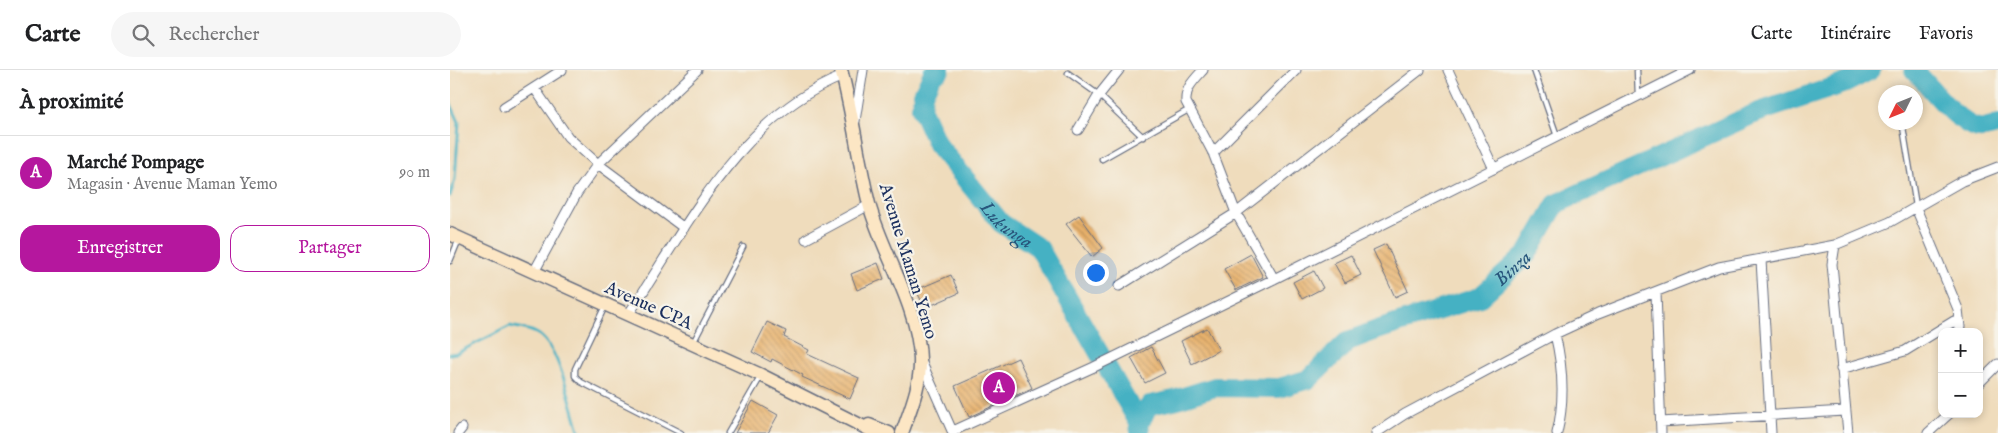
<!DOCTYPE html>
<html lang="fr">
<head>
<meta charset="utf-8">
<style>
	:root { --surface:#fff; --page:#f6f6f6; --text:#202124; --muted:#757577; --line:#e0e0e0; --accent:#b5179e }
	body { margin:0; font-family:"IM FELL English",serif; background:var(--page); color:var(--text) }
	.controls { position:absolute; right:15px; bottom:15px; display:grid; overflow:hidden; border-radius:10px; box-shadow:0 2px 8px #0003 }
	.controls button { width:45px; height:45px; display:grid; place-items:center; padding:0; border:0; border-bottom:1px solid var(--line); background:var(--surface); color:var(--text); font:25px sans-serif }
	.compass { position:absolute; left:1428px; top:15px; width:45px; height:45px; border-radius:50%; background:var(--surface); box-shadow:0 2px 8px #0003; rotate:227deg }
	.you { position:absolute; left:645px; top:202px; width:18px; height:18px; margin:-12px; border:4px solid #fff; border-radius:50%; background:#1a73e8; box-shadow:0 0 0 8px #1a73e833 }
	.badge { display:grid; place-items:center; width:32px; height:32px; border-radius:50%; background:var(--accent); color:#fff; font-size:16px; font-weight:700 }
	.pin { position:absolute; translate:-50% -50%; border:2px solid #fff; box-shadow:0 1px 5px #0006 }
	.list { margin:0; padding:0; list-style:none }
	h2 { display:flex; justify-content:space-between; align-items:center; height:65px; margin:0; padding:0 20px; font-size:21px }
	h2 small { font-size:16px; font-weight:400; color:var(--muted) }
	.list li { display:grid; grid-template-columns:32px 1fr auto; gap:15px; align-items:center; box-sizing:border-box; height:75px; padding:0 20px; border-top:1px solid var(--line) }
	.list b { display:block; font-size:19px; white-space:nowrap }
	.list p { margin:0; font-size:16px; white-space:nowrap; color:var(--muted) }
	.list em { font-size:16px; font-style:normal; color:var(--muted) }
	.actions { display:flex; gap:10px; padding:15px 20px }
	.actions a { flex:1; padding:11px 0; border:1px solid var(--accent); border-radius:15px; text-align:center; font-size:18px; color:var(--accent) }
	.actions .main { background:var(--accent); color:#fff }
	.icon { flex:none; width:28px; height:28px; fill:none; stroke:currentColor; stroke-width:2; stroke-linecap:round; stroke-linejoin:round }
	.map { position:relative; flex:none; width:1548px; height:363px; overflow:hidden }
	header { display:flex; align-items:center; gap:30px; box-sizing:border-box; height:70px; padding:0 25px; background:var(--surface); border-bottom:1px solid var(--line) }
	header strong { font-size:24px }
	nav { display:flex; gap:28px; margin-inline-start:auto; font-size:18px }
	.search { width:350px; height:45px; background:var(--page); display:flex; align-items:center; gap:12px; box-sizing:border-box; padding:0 18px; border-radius:28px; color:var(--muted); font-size:19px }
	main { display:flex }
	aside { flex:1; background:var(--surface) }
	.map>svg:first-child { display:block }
</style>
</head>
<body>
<header>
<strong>Carte</strong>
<div class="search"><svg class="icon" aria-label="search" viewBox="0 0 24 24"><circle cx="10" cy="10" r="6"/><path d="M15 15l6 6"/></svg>Rechercher</div>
<nav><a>Carte</a><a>Itinéraire</a><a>Favoris</a></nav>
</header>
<main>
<aside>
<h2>À proximité<small></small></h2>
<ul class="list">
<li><span class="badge">A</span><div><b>Marché Pompage</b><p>Magasin · Avenue Maman Yemo</p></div><em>90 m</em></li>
</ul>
<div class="actions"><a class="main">Enregistrer</a><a>Partager</a></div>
</aside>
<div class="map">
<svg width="1548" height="363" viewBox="0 0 1548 363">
	<defs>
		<pattern id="building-back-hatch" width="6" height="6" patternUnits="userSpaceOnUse" patternTransform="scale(1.25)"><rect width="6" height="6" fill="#e8b16a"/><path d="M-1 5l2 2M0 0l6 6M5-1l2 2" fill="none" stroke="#bb905a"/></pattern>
	</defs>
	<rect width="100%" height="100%" fill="#f7f3e8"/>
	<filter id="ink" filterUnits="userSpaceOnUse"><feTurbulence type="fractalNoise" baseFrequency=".02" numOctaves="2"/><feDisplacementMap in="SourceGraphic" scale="10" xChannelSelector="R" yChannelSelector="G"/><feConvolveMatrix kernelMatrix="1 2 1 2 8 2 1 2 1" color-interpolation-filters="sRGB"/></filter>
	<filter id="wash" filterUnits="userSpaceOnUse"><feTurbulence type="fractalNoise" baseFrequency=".0096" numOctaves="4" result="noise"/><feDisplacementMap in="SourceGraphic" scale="20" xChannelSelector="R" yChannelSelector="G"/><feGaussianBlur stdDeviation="1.12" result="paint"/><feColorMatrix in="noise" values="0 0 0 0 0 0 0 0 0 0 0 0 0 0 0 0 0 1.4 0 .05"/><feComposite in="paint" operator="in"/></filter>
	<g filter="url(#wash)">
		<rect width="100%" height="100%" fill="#efdcbc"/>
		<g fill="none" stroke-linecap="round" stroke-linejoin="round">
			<path stroke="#45b1c3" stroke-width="3" d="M0 32 9 52 5 109 0 126
				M0 284 7 283 60 256C68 258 78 259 86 263 110 275 121 338 130 363"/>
			<g stroke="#45b1c3" stroke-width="20">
				<path id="s1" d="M490 0 482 5 473 24 471 38 487 74 551 153 589 178 689 353 690 363"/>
				<path d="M1464 0C1479 15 1507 54 1528 58 1534 59 1542 56 1548 55"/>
				<path id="s2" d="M689 353 700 335 724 330 765 317 829 318 859 309 898 271 927 260 1030 227 1077 184 1106 134 1306 43 1396 13 1421 0"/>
			</g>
		</g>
		<g id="blocks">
			<path fill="url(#building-back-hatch)" d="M629 145 653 178 642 187 616 154Z
				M936 174 958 221 945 227 923 180Z
				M801 184 813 207 786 220 774 199Z
				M901 185 911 205 895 213 884 193Z
				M428 193 434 209 407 220 401 204Z
				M864 201 873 218 852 229 843 212Z
				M501 205 509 223 475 238 466 220Z
				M317 252 336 261 334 267 359 280 357 284 409 308 400 329 352 307 353 305 322 289 321 292 302 282Z
				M757 258 769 280 742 294 731 271Z
				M701 277 715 303 695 313 681 288Z
				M568 288 582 318 519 347 505 316Z
				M303 331 328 345 318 363H285Z"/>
		</g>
	</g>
	<g filter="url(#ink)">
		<use href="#blocks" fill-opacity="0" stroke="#656c7f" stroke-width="1"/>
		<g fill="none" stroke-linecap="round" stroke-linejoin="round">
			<defs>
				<path id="lane" d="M1084 0 1107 66
					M1187 0 1188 25
					M618 3 649 25 693 67
					M1453 57 1466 136
					M652 89 740 39
					M0 191 9 169
					M155 236 125 299V306L131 312 231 363
					M243 273 293 177
					M278 363 311 306"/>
				<path id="street" d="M753 0C744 10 735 18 736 32L763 83 786 143 824 209
					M998 0 1044 99
					M85 19 118 67 148 94 234 158
					M54 37 112 0
					M405 51 413 0
					M628 60 649 25 669 0
					M763 83 846 0
					M1466 138 1508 239 1510 257
					M356 169 419 135
					M1385 175 1382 194 1398 363
					M1311 190 1321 363
					M84 202 127 123 148 94 247 0
					M669 216 786 143 970 0
					M1206 222 1211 363
					M178 245C237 157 289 47 393 6
					M1105 264C1113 297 1115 330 1107 363
					M471 291 503 363
					M1391 299 1455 281 1504 251 1510 257
					M1529 313 1548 294
					M1211 352 1395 341
					M503 361 644 297 824 209 1240 0
					M8 363 12 358
					M926 363 955 344 1105 264 1148 244 1269 197 1385 175 1440 152 1512 111 1548 97
					M1478 363 1499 344"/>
				<path id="secondary" d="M391 0C403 44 408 90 419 134 432 182 469 238 470 289 471 315 460 340 452 363
					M0 164 311 305 426 363
					M419 355 439 363"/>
			</defs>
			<use href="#lane" stroke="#656c7f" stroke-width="7"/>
			<use href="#street" stroke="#656c7f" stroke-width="11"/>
			<use href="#secondary" stroke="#656c7f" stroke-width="15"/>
			<use href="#lane" stroke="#fff" stroke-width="4.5"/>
			<use href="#street" stroke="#fff" stroke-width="9"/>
			<use href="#secondary" stroke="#fce6c4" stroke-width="12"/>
		</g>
	</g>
	<g text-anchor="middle" stroke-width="4.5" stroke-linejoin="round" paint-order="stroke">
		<g font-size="18" fill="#1b2f5e" stroke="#f7f3e8">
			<text transform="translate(459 191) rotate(73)" y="6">Avenue Maman Yemo</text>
			<text transform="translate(199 235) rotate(24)" y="6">Avenue CPA</text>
		</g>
		<g font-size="19" font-style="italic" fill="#28567c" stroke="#f7f3e8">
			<text dy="7" stroke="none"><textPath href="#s1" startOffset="191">Lukunga</textPath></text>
			<text dy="7" stroke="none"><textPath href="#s2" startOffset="421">Binza</textPath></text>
		</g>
	</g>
</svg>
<div class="controls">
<button>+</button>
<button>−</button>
</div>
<svg class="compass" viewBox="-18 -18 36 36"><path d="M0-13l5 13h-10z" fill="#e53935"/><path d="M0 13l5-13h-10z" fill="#757577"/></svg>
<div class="you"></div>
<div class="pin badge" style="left:549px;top:318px">A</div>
</div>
</main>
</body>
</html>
